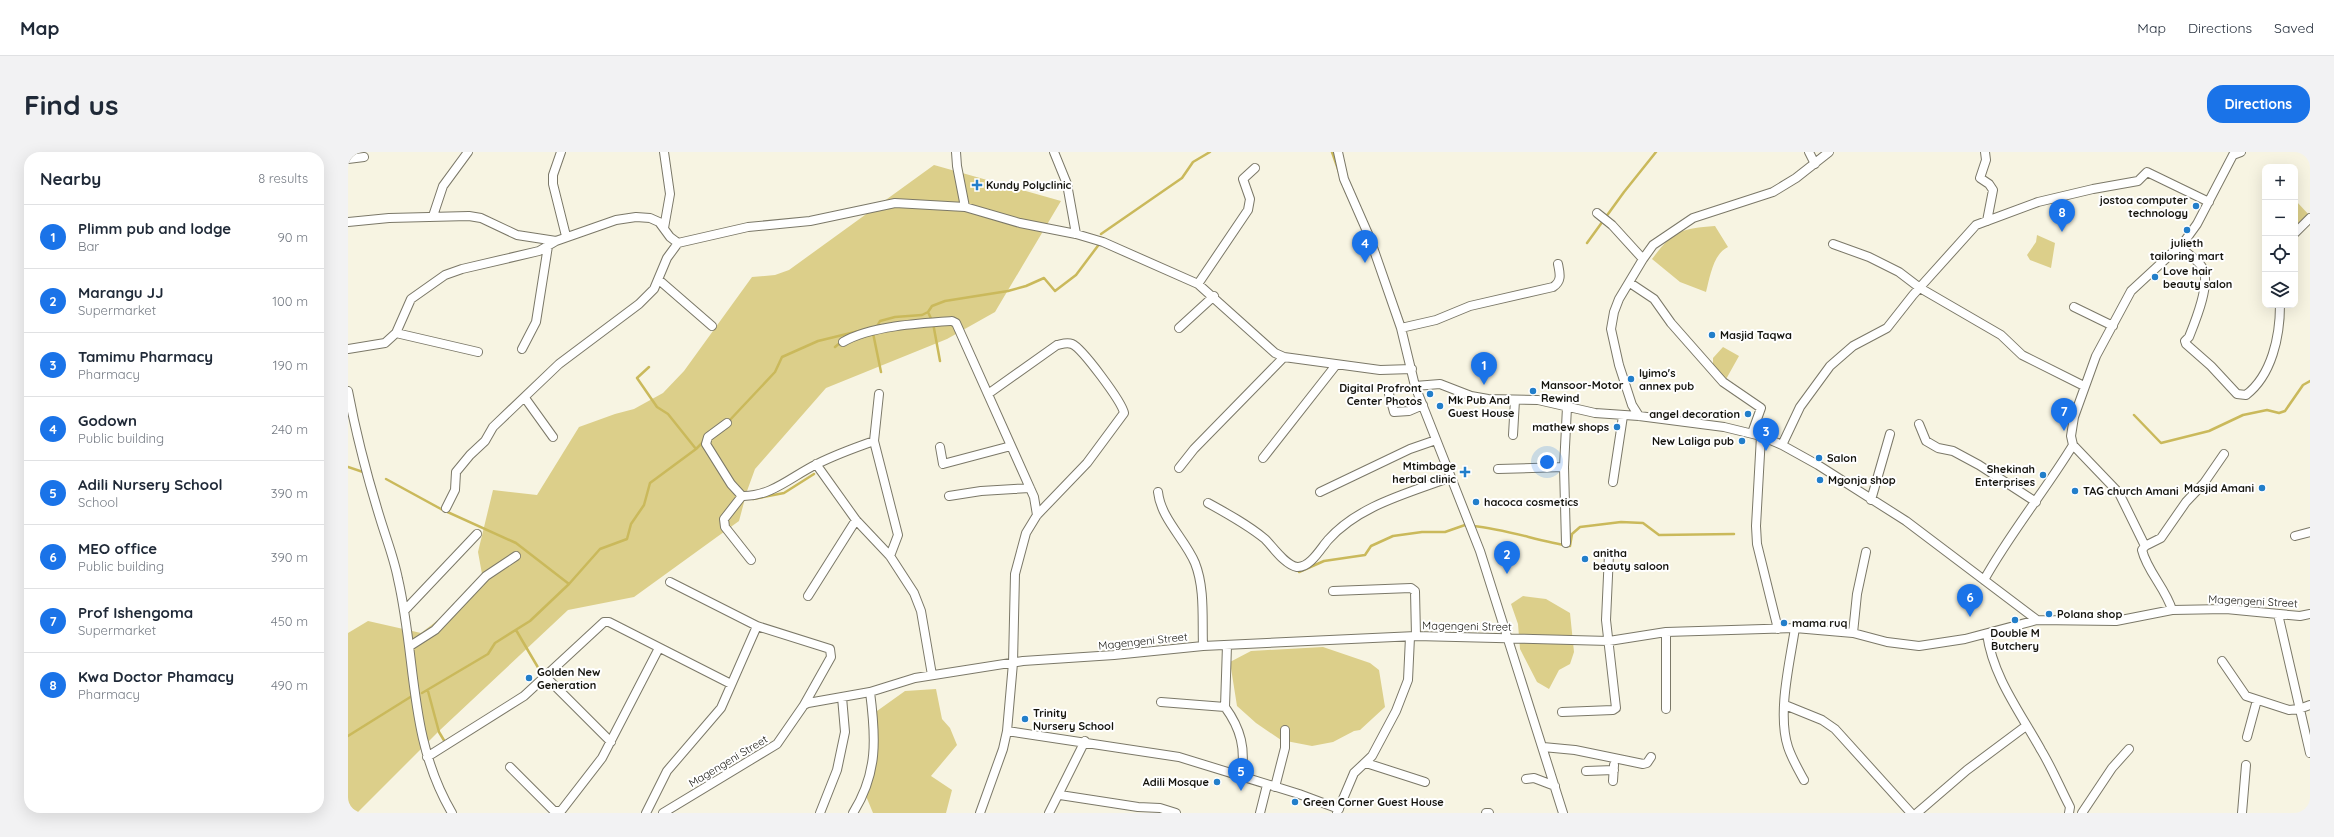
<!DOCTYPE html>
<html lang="en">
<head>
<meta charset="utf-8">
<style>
	:root { --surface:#fff; --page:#f2f2f3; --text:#1f2937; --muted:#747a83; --line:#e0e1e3; --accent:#1a73e8 }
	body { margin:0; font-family:Quicksand,sans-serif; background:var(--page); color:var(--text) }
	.controls { position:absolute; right:12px; top:12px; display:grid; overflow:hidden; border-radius:8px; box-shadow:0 4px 16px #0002 }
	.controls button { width:36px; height:36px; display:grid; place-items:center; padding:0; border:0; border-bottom:1px solid var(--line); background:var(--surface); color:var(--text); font:20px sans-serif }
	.you { position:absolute; left:1199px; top:310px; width:14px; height:14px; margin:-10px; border:3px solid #fff; border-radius:50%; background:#1a73e8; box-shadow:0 0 0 6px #1a73e833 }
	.badge { display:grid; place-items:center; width:26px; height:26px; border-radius:50%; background:var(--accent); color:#fff; font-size:13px; font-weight:700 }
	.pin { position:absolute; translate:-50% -33px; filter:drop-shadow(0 1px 2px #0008) }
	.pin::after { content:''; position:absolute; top:21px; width:14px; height:12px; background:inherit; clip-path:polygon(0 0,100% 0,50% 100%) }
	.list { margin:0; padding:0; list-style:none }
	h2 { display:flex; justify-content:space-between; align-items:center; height:52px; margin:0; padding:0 16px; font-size:17px }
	h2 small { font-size:13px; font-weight:400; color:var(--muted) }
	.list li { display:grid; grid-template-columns:26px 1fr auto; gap:12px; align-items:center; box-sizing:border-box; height:64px; padding:0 16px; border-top:1px solid var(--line) }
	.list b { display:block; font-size:15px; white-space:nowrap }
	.list p { margin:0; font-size:13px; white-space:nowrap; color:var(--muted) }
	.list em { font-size:13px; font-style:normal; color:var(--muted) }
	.icon { flex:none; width:22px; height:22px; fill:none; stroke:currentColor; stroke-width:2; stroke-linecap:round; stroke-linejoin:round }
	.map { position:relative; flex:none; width:1962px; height:661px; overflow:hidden; border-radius:16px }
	header { display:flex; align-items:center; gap:24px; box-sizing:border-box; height:56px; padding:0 20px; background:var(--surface); border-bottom:1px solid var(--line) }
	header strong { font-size:19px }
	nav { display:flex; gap:22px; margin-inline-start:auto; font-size:14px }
	.intro { display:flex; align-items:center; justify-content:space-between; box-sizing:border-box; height:96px; padding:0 24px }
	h1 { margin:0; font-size:28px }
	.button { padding:10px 18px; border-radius:16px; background:var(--accent); color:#fff; font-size:14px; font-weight:700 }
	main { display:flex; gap:24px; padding:0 24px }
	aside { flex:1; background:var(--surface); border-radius:16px; box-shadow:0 4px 16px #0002 }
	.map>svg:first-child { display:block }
</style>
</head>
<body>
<header>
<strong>Map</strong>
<nav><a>Map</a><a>Directions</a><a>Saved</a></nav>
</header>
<div class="intro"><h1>Find us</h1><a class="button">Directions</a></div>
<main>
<aside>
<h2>Nearby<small>8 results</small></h2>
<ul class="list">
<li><span class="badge">1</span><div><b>Plimm pub and lodge</b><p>Bar</p></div><em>90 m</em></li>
<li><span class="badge">2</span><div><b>Marangu JJ</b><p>Supermarket</p></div><em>100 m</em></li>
<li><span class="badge">3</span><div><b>Tamimu Pharmacy</b><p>Pharmacy</p></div><em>190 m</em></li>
<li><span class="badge">4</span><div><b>Godown</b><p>Public building</p></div><em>240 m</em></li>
<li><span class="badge">5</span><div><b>Adili Nursery School</b><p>School</p></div><em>390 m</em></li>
<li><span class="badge">6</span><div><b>MEO office</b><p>Public building</p></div><em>390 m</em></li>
<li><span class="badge">7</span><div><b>Prof Ishengoma</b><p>Supermarket</p></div><em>450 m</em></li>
<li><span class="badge">8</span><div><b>Kwa Doctor Phamacy</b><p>Pharmacy</p></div><em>490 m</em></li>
</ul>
</aside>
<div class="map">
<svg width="1962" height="661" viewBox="0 0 1962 661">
	<rect width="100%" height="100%" fill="#f7f4e2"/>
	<path fill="#dccf8a" d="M586 13 713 49 647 160 599 187 478 236 407 317 399 339 391 369 286 445 220 458 92 578 9 661H0V481L20 469 73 481 136 433 130 400 145 338 189 343 231 275 267 262 286 257 315 241 336 219 404 125 427 123 441 118Z
		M1949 50 1962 64 1947 79V51Z
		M1367 74 1380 95C1365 102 1362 125 1358 140L1332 130 1304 107C1326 78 1332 77 1367 74Z
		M1689 83 1707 91 1703 116 1682 108 1679 103 1688 90Z
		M1375 195 1391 204 1377 229 1365 221V206Z
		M1175 444 1198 447 1222 461 1226 500 1222 512 1211 518 1201 537 1189 530 1172 497 1170 472 1163 452Z
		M975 495 1022 511 1031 518 1037 555 1012 578 1006 579 985 590 964 594 933 588 908 571 889 554 882 510 903 499Z
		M588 537 594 567 602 576 609 593 583 624 604 638 598 661H525L518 644 529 559 557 539Z"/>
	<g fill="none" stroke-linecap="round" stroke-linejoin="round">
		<path stroke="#cab95b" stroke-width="2.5" d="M984 0 998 40
			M753 82 834 26 845 10 862 0
			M1239 91 1276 40 1308 0
			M580 160 585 171 592 209
			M528 176 532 169 547 165 574 163 580 160 584 154 597 149 660 139 678 134 696 126 707 139 728 123 752 91
			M525 181 533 220
			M487 195 493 190
			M301 215 289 226 309 255 320 262 348 297
			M1786 263 1813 291 1861 279 1895 263 1919 258 1931 261 1937 259 1955 233 1962 229
			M380 270 427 220 434 205 470 189 511 179
			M0 315 15 320
			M38 327 93 357 168 391 221 432 252 397 279 387 283 372 296 353 302 331 348 297 356 289
			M405 347 436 341 466 322
			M1125 374C1158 377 1190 389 1222 394L1224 382 1232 375 1273 370 1295 371 1311 383 1386 382
			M951 420 976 409 1017 403 1023 394 1045 384 1074 380H1097L1117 373
			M168 478 195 524
			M80 539 91 580 97 590
			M74 541 140 502 147 491 182 469 221 432
			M0 584 64 544"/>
		<defs>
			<path id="minor" d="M213 0 205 23V32L218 84
				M316 0 322 42 316 76
				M608 0 609 14 617 55
				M706 0 719 32 728 82
				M990 0 996 27 1021 84 1053 176 1067 234 1132 399 1215 661
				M1461 0 1467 12
				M1637 0 1638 8 1632 26 1641 32 1645 38 1639 69
				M0 7 16 5
				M1249 61 1264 73 1295 107
				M85 64 95 34 120 0
				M0 70 41 66 121 64 133 66 169 83 208 89 268 68 288 65 302 66 311 70 322 85 330 91 400 75 462 69 547 51 617 55 672 71 728 82 755 90 850 132 927 201 936 205 1032 218 1064 217
				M1947 81 1962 66
				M1485 92 1521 105 1551 120 1572 136 1653 183 1674 203 1736 234
				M1831 94C1838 101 1849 107 1854 115 1864 130 1847 170 1841 185L1837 189 1838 192 1863 214 1889 242 1898 243C1924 223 1932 184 1932 153
				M311 128 364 174
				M1282 131 1306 147 1323 171 1375 230 1413 256 1404 281
				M850 132 900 58 902 47 895 27 907 16
				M1726 155 1765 174
				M831 176 866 144
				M1053 176 1088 168 1122 154 1205 135C1214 129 1212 122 1210 112
				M48 181 130 200
				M495 190C522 174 573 171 604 169L608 171 686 345 689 363
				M0 197 37 191 48 181 63 147 97 123 114 117 191 99 208 89
				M174 197 188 170 200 94
				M1067 234 1092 232 1123 244 1140 247 1190 248 1247 261 1291 264 1376 275 1413 284 1434 293 1470 313 1558 369 1689 468
				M0 239C8 282 19 324 32 366 38 386 46 406 50 427 69 509 60 586 104 661
				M531 242 526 289 550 383 542 404
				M1041 242 1046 260 1061 259 1075 253
				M177 246 205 285
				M1291 264 1284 253 1271 213 1263 177 1266 160 1271 147 1295 107 1305 93 1345 66 1425 40 1448 26 1481 0
				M379 271 360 285 358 292 383 332 394 344C423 345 444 324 469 312 487 303 506 296 526 289
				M1571 272 1578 289 1590 296 1605 299 1631 313 1688 350
				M1165 283 1167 248
				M1413 284 1408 374 1409 392 1430 477
				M1434 293 1452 255 1482 214 1505 194 1539 176 1565 143 1628 73 1690 50 1745 37 1790 29 1799 20 1861 50
				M592 295 595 312 663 294
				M915 306 988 213
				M468 312 508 368 542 404 566 441 573 459 584 523
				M831 316 846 297 936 205
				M1150 317 1216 315
				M1265 330 1275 264
				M810 340C813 367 837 387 847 411 857 436 854 467 855 494
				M972 340 1062 297 1088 288
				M394 344 376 367 377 375 403 408
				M601 344 633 339 682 336
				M1523 348 1542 282
				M860 351C880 362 900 373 917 387 925 395 937 413 949 415 962 416 973 396 980 388 1011 353 1061 341 1103 325
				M98 356 107 338 108 320 122 303 137 289 145 275 211 212 291 152 306 137 319 106 330 91
				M1947 384 1962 380
				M1218 391 1216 315 1219 255
				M1797 394 1771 341 1725 293 1723 284 1726 265 1748 204 1783 139 1836 90 1849 72 1885 3 1893 0
				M1636 428C1662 381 1697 339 1725 293
				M322 430 409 474 482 497 483 505 456 553
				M985 439 1063 436 1067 439 1068 484
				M460 444 508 368
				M57 458 129 382
				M1824 458C1818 437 1799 419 1794 398L1797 394 1813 386 1838 350 1856 331 1876 302
				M1930 462 1962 601
				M1447 476C1442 510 1429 561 1440 595 1444 607 1450 617 1456 628
				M1505 481 1509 442 1518 400
				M1639 482C1645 525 1672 560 1693 598 1704 616 1712 636 1722 655L1721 661
				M62 494 87 478 138 424 168 404
				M1874 509 1898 544 1941 558 1951 557 1962 553
				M198 525 263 590
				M813 550 877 555C893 577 898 597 893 624
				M1437 553 1474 568 1487 577 1563 661
				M877 555 879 493
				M1318 557V480
				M1214 560 1265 558 1268 556 1258 468 1261 402
				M659 579 831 605 951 642 991 657
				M1899 585 1909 548
				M1195 595 1227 598 1295 612 1299 611 1303 605
				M79 605 176 544 256 470H261L383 532
				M1018 611 1077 630
				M162 615 206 659H213L254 606 311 496
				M1238 619 1266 618
				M1178 627 1186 626 1207 634
				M1265 629 1266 613
				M927 635 937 596V578
				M712 643 790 655 812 656 828 661
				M298 661 319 619 373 556 409 474
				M315 661 429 592 456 553 460 551 522 540 567 526 675 509 766 503 855 494 1068 484 1261 489 1318 480 1447 476 1505 481 1539 490 1571 494 1617 487 1689 468 1768 469 1824 458 1878 457 1952 464 1962 462
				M472 661 489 618 497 580 494 545
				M505 661C530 621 528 586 522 540
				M632 661 655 597 659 579 665 511 667 422 678 381 689 363 739 311 776 261C774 250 734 196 724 192 719 190 714 192 709 193L640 242
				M701 661 737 589
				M912 661 919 633
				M989 661 1006 621 1024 604 1048 559 1060 528 1062 485
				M1138 661H1141
				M1569 661 1619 618 1678 574
				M1734 661 1764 616 1781 597
				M1894 661 1898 613"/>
		</defs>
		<use href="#minor" stroke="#7b7868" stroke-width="10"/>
		<use href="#minor" stroke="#fff" stroke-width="8"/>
	</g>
	<g fill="#227eca" stroke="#fff" stroke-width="1.5">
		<path d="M627 27h4v4h4v4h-4v4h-4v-4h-4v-4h4z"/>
		<circle cx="1848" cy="54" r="4"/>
		<circle cx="1839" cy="78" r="4"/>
		<circle cx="1807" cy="125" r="4"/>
		<circle cx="1364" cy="183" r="4"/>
		<circle cx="1283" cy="227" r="4"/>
		<circle cx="1185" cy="239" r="4"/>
		<circle cx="1082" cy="242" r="4"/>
		<circle cx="1092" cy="254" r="4"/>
		<circle cx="1400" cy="262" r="4"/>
		<circle cx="1269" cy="275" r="4"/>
		<circle cx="1394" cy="289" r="4"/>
		<circle cx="1471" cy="306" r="4"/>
		<path d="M1115 314h4v4h4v4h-4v4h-4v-4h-4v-4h4z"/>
		<circle cx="1695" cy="323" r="4"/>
		<circle cx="1472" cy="328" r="4"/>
		<circle cx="1914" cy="336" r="4"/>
		<circle cx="1727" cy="339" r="4"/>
		<circle cx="1128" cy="350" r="4"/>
		<circle cx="1237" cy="407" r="4"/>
		<circle cx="1701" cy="462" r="4"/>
		<circle cx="1667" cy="468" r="4"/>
		<circle cx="1436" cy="471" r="4"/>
		<circle cx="181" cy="526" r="4"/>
		<circle cx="677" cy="567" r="4"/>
		<circle cx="869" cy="630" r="4"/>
		<circle cx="947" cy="650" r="4"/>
	</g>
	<g text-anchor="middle" stroke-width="4" stroke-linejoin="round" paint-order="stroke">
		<g font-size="11" font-weight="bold" fill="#15140e" stroke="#fff" text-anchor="start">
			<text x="638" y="37">Kundy Polyclinic</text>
			<text x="1840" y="52" text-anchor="end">jostoa computer<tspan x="1840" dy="13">technology</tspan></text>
			<text x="1839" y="95" text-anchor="middle">julieth<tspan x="1839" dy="13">tailoring mart</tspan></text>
			<text x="1815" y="123">Love hair<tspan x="1815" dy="13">beauty salon</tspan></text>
			<text x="1372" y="187">Masjid Taqwa</text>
			<text x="1291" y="225">lyimo's<tspan x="1291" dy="13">annex pub</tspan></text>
			<text x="1193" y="237">Mansoor-Motor<tspan x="1193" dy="13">Rewind</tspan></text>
			<text x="1074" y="240" text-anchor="end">Digital Profront<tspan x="1074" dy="13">Center Photos</tspan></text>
			<text x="1100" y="252">Mk Pub And<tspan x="1100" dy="13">Guest House</tspan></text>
			<text x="1392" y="266" text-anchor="end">angel decoration</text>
			<text x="1261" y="279" text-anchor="end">mathew shops</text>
			<text x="1386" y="293" text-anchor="end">New Laliga pub</text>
			<text x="1479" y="310">Salon</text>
			<text x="1108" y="318" text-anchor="end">Mtimbage<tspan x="1108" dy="13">herbal clinic</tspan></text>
			<text x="1687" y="321" text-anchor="end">Shekinah<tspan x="1687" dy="13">Enterprises</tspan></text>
			<text x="1480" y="332">Mgonja shop</text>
			<text x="1906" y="340" text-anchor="end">Masjid Amani</text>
			<text x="1735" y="343">TAG church Amani</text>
			<text x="1136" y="354">hacoca cosmetics</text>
			<text x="1245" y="405">anitha<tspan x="1245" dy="13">beauty saloon</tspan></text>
			<text x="1709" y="466">Polana shop</text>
			<text x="1444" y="475">mama ruq</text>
			<text x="1667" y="485" text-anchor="middle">Double M<tspan x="1667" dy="13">Butchery</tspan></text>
			<text x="189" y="524">Golden New<tspan x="189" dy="13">Generation</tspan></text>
			<text x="685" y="565">Trinity<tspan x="685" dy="13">Nursery School</tspan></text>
			<text x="861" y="634" text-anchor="end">Adili Mosque</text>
			<text x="955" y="654">Green Corner Guest House</text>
		</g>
		<g font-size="11" fill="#15140e" stroke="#fff">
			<text transform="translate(1905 449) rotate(3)" y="4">Magengeni Street</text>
			<text transform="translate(1119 474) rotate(1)" y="4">Magengeni Street</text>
			<text transform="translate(795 489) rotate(-6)" y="4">Magengeni Street</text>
			<text transform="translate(380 609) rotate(-31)" y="4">Magengeni Street</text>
		</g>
	</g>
</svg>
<div class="controls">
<button>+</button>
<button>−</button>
<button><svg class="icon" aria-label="locate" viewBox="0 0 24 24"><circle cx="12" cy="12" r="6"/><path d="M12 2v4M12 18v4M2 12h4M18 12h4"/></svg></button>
<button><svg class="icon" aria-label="layers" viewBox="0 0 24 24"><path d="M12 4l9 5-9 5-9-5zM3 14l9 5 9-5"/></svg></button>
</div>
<div class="you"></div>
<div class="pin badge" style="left:1136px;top:233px">1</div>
<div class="pin badge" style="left:1159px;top:422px">2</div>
<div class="pin badge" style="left:1418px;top:299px">3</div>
<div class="pin badge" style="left:1017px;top:111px">4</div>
<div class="pin badge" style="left:893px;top:639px">5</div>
<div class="pin badge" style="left:1622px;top:465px">6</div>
<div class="pin badge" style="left:1716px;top:279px">7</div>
<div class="pin badge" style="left:1714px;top:80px">8</div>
</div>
</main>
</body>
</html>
